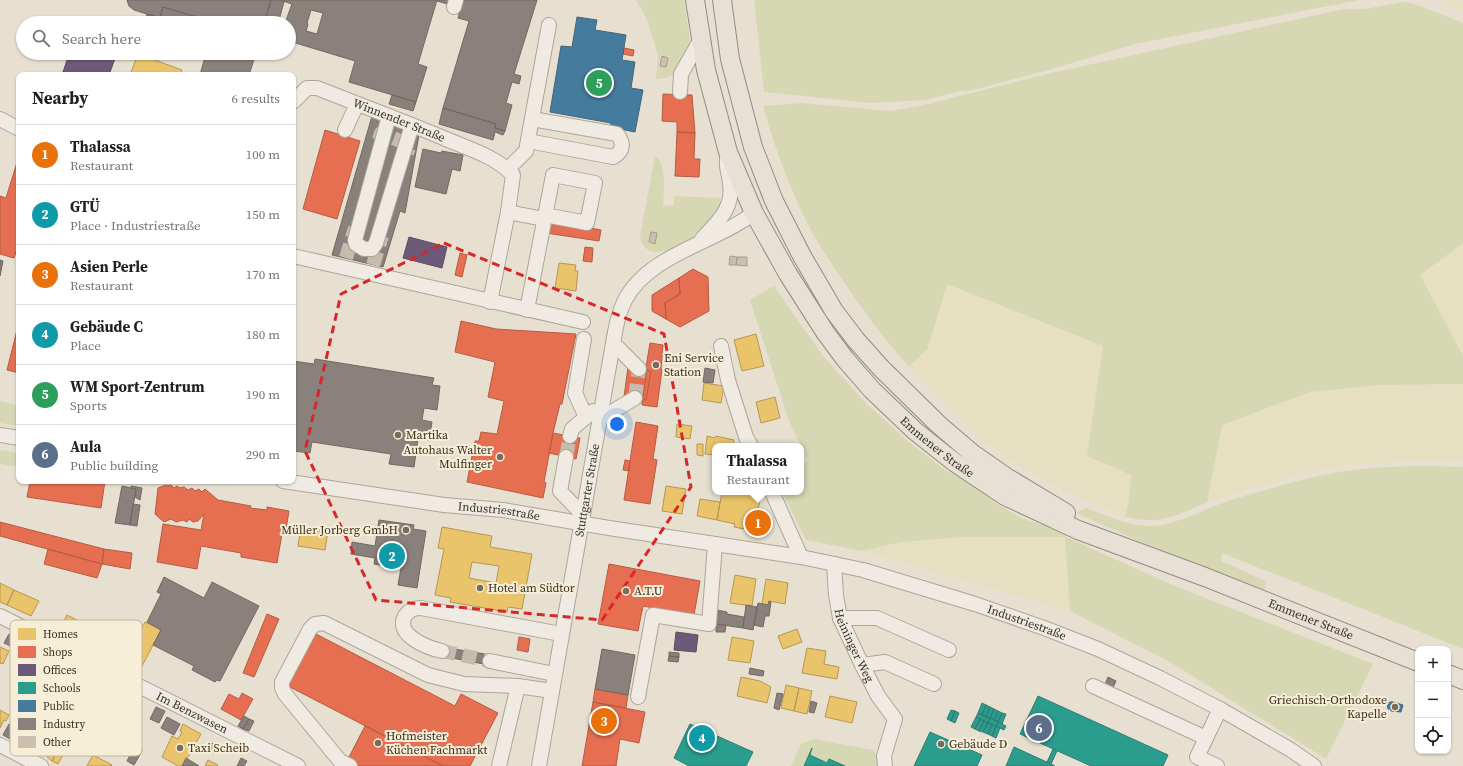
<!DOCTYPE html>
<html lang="en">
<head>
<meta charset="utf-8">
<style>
	:root { --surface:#fff; --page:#f6f6f6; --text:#202124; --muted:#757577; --line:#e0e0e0; --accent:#786c5e }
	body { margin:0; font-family:"Source Serif 4",serif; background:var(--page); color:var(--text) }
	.controls { position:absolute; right:12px; bottom:12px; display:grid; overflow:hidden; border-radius:8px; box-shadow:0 1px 3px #0004 }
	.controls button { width:36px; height:36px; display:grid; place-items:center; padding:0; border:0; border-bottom:1px solid var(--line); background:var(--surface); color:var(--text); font:20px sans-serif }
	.you { position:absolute; left:617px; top:424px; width:14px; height:14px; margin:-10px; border:3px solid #fff; border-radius:50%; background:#1a73e8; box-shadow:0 0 0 6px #1a73e833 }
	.badge { display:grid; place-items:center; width:26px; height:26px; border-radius:50%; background:var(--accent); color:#fff; font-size:13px; font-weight:700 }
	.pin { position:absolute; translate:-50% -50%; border:2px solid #fff; box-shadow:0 1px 4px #0006 }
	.popup { position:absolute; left:712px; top:443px; width:92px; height:52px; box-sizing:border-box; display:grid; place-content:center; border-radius:8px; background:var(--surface); filter:drop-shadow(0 1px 3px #0005); font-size:13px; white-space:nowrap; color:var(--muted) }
	.popup b { font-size:15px; color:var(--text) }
	.popup::after { content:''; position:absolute; left:50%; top:100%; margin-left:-8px; border:8px solid transparent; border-top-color:var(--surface) }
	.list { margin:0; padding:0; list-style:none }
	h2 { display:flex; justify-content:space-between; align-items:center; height:52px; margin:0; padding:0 16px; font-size:17px }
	h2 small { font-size:13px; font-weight:400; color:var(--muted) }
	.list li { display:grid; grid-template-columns:26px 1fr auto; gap:12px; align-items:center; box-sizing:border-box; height:60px; padding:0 16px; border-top:1px solid var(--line) }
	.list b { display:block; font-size:15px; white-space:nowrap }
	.list p { margin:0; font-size:13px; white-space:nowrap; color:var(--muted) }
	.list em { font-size:13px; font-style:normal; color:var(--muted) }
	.icon { flex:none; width:22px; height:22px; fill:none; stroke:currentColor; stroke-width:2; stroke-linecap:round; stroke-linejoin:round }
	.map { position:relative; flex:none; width:1463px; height:766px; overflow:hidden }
	.search { position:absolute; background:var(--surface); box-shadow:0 1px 3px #0004; left:16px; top:16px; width:280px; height:44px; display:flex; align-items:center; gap:10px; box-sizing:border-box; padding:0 14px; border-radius:22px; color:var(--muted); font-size:15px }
	.panel { position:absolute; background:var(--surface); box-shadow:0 1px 3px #0004; left:16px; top:72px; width:280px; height:412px; border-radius:8px }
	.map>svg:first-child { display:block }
</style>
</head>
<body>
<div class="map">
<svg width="1463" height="766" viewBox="0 0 1463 766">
	<rect width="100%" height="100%" fill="#e7e0d1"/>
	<path fill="#e6dfc2" d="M1440 0H1463V12Z
		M1463 243V356L1420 275Z
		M947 283 1104 346 1087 456 1131 475 1129 500 1125 517 1063 490 1036 475 1004 456 983 440 944 403 909 367 928 348Z
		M1463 384V461L1413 460 1338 466 1300 474 1207 502 1222 425 1310 392 1379 385Z
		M962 537H1066L1070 611 861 551 902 542Z"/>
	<path fill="#d6d7b3" d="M636 0H684L690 40C688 49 678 69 672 75 667 78 662 79 656 79L658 55 647 20Z
		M754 0H1359L1135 44 1045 71 965 92 964 90 925 100 871 103 764 92Z
		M1403 2 1412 3 1463 23V243L1420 275 1463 356V384L1379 385 1310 392 1222 425 1207 502C1191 509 1174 518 1156 520 1146 521 1135 519 1125 517L1129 500 1131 475 1087 456 1103 346 947 284 928 348 909 367C885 340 864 312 844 282 829 260 813 237 802 212 786 178 773 142 763 106L801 103 890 111 924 105 1047 74 1344 9H1365Z
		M655 156C667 163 664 193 663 205L674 206V196L717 198 718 196 721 200C719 209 714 218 708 225 695 239 646 272 640 236Z
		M774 286 823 356 867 404 905 439 945 470 969 482 997 504 1018 516 1029 521 1065 531 1066 537 1170 584 1373 664 1326 759 1168 661 1070 611 1065 537H962L902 542 861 551 806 540 782 492H801V464L808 461 789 421 750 300Z
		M0 401 19 406V426L0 423Z
		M0 450 19 453V467L0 464Z
		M1433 466 1463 467V649L1222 553 1221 561 1266 581 1265 590 1148 545 1076 513 1086 508C1108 516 1130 527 1153 526 1180 524 1205 508 1231 500 1264 491 1298 479 1333 473 1366 467 1400 466 1433 466Z
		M813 739 873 750 881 760 882 766H845L827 763 810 755 812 748 804 766H791L801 744Z"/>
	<path fill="#e9c46a" stroke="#b59754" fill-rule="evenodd" d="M138 54 182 70 180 75H130Z
		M559 263 576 265 575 271H578L576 291 555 288Z
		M756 334 764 366 742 371 734 340Z
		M704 383 724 386 721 403 702 400Z
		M775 397 780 418 761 423 756 402Z
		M677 424 692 426 690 439 676 437Z
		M707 436 715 438 716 436 734 440 733 446H715V455L705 454Z
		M697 444H703V456L697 455Z
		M666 486 686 489 682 514 662 511Z
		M722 492H752L759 494 758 500 760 501 758 509 765 511 764 528 745 524 744 529 734 527 735 524 717 520Z
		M700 499 720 502 717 520 697 516Z
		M301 527 328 531 325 550 298 546Z
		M442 527 492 536 490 547 532 554 522 609 508 607 507 612 450 602 451 598 435 595 444 549 438 548ZM472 562 499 566 496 583 469 578Z
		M735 575 756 579 752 606 730 603Z
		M766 579 788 583 785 604 769 601 768 605 762 604Z
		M0 583 14 590 7 605 0 602Z
		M14 590 39 601 31 616 7 605Z
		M67 615 91 627 83 643 59 630Z
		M145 622 161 630 141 668 125 659Z
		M91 627 115 640 107 656 83 643Z
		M797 629 802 642 783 649 778 636Z
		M732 637 754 641 750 663 728 660Z
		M0 647 9 651 3 664 0 663Z
		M807 648 826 651 824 664 839 667 837 679 802 673Z
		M43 674 57 681 51 695 36 687Z
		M73 674 92 683 79 708 60 698Z
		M741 677 760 681 771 687 767 703 737 696Z
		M786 685 799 688 794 711 781 708Z
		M799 688 812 691 807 714 794 711Z
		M830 696 857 702 852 723 825 717Z
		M105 702 137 719 128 737 95 719Z
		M0 710 9 715 6 721 4 720 0 728Z
		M19 722 36 731 27 748 10 739Z
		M183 724 201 734 183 766H178L162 757 172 736 178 739 182 732 180 731Z
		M49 730 64 739 55 755 40 746Z
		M58 750 64 753 58 764 52 761Z
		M50 752 55 755 52 761 47 757Z
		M93 755 112 765 111 766H87Z
		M208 760 218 765 217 766H205Z"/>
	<path fill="#e76f51" stroke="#b45c42" d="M624 48 634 50 633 56 623 54Z
		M663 94 692 95 695 133 677 132V122L662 121Z
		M325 130 360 141 337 219 303 209Z
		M677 132 695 133 694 159H700L699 177 675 176Z
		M19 156V244L14 258 0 254V196L6 198Z
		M548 220 601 230 599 241 546 233Z
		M585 247 593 248 592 262 583 261Z
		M460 253 467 255 462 277 455 275Z
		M693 269 708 277 709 311 680 327 666 319 665 303 680 294 679 278Z
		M679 278 680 294 665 303 666 319 652 311V295Z
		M461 321 496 329 576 334 562 404H560L553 433 544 482 546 483 543 498 467 482 475 441H479L481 432 497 434 504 401 488 397 495 362 455 352Z
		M19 322V373L7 370Z
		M650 343 663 345 661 369 662 370 657 407 642 405 647 368 646 367Z
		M628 367 651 371 646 400 624 397Z
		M636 422 658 426 653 459 657 460 650 504 624 500Z
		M553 433 580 438 576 459 549 453Z
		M625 460 630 461 629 471 623 470Z
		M30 481H105L101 508 27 497Z
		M166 485 167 486 171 485 174 488 177 486 180 488 184 487 188 490 192 488 195 491 199 489 202 492 205 489 218 500 251 506 250 508 267 510V507L289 511 286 529 283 528 277 563 241 557V553L201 546 197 569 157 562 163 524 201 530 204 514 198 521 193 522 189 519 187 522 183 520 176 522 171 519 164 522 155 514 158 488Z
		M0 522 104 549 102 564 0 536Z
		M48 549 102 564 97 578 44 564Z
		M104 549 132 553 130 569 102 564Z
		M609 564 700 581 694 615 643 606 638 631 598 624Z
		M267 614 279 619 254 677 243 673Z
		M316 634 455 706 461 694 498 713 470 766H443L288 686Z
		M519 637 530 639 528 652 517 650Z
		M595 689 628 695 626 708 593 702Z
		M242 693 253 699 241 720 221 709 229 694 239 699Z
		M593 702 645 712 639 743 620 739 616 766H582Z
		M365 726 443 766H357L347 761Z"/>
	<path fill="#6d597a" stroke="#5f4c5f" d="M66 53H117L109 75H62L67 60 64 59Z
		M409 237 447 247 442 268 403 258Z
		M676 632 698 635 696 652 674 650Z"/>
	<path fill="#2a9d8f" stroke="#307c6e" d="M1038 696 1168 755 1163 766H1091L1020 734Z
		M982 703 986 705 982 715 978 713Z
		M986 705 990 707 986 717 982 715Z
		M990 707 994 709 990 718 986 717Z
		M994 709 998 711 994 720 990 718Z
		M951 710 955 711 951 721 947 719Z
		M955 711 959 713 955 723 951 721Z
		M998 711 1002 713 998 722 994 720Z
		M978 713 990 718 988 723 976 717Z
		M1002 713 1006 714 1002 724 998 722Z
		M976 717 980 719 975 729 971 727Z
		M990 718 998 722 996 726 988 723Z
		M980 719 984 721 979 731 975 729Z
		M984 721 988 723 983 732 979 731Z
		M998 722 1006 726 1004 730 996 726Z
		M988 723 992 725 988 734 983 732Z
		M690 724 753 752 746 766H689L674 758Z
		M992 725 996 726 992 736 988 734Z
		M996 726 1000 728 996 738 992 736Z
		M930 732 982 755 977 766H914Z
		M1014 747 1051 764 1055 766H1006Z
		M812 748 810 755 827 763 829 759 845 766H804Z
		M1053 749 1057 751 1051 764 1047 762Z"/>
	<path fill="#457b9d" stroke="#436478" d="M577 17 597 20 595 30 626 35 622 60 635 62 631 88 643 90 635 132 610 127 611 123 550 112 561 46 572 47Z
		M1390 702H1393L1403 705 1401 712 1391 711V709H1388L1387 704Z"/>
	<path fill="#8a817c" stroke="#736860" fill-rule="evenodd" d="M127 0H271L265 23H215L163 7 160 18 134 10 129 6Z
		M271 0H280L284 2 279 20 266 16Z
		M280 0H437L418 64 427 67 416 102 349 82 355 61 289 41V23H285L292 4ZM311 10 323 13 317 34 306 31 308 24 307 23Z
		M437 0H463L461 8 437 1Z
		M463 0H537L514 74 521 76 519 84 512 82 506 103 512 105 505 131 495 128 496 124 443 108 469 21 458 18Z
		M163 7 215 22V23H144L147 14 160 18Z
		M206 53H256L249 75H200Z
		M392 95 416 102 413 111 389 104Z
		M443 108 496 124 495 128 505 131 503 135 495 132 493 140 439 124Z
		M372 116 419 135 405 213 400 211 383 267 332 255Z
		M423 149 441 153 442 151 463 155 460 171 452 169 446 194 415 187Z
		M0 260 3 261 0 276Z
		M315 359 434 378 432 385 440 386 437 410 424 408 422 420 432 422 429 440 418 439 414 467 389 464 391 454 312 442 310 453 293 451V361L314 364Z
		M705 368 715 370 713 383 703 382Z
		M122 486 136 489 130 525 115 523Z
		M131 486 142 488 140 500 135 497 136 489 131 488Z
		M133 504 140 505 137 526 130 525Z
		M379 520 414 525 413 529 426 531 417 588 398 585 402 562 387 560 386 566 374 564 375 558 351 554 352 542 375 546Z
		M164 577 204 598 212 582 259 606 220 681 217 680 215 682 192 670 194 666 153 645 161 630 147 622 161 594 157 592Z
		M769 601 771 602 769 616H765L763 627 754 625 758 603 768 605Z
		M746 605 757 607 753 630 743 628Z
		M717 610 727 612V614L744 617 743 628 716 624Z
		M716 624 726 625 725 632H716Z
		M9 634 20 639 15 648 4 643Z
		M442 647 491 655 489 665 441 656Z
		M602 649 635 655 628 695 595 689Z
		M669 652 679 653V657L669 656Z
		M669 656 679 657 678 662 668 661Z
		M66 662 72 665 67 674 61 671Z
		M750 668 764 671 763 676 749 674Z
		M1108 677 1116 681 1112 690 1104 687Z
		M777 693 783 694 779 710 774 708Z
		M56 696 66 701 61 710 51 705Z
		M811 701 817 703 814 713 809 712Z
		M156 707 165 711 159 723 150 719Z
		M54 708 62 712 57 720 49 716Z
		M244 716 249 719 243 729 238 726Z
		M167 717 180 724 174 735 161 728Z
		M249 719 254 721 249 731 243 729Z
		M9 724 16 728 10 739 3 735Z
		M36 739 42 743 40 746 43 748 40 754 31 749Z
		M211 743 216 745 212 753 207 750Z
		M134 747 142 751 134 765 127 761Z
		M186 758 199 766H182Z
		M241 758 247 761 244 766H237Z"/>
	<path fill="#cbbfb2" stroke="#a89c90" d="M662 56 668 58 666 67 660 66Z
		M651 232 657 233 655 244 649 242Z
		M730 256 737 257 736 265H729Z
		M737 257H747V266L736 265Z"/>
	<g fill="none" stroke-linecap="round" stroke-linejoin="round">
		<path stroke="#c5bcae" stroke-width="14" stroke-dasharray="14 7" stroke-linecap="butt" d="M379 140 381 133 410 145 407 153
			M346 258 355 228
			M373 265 382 236
			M635 398 639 369
			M566 457 570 436
			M442 651 490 661"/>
		<defs>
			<g id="minor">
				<path d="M454 7 456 0"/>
				<path d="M680 92 681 74 701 39"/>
				<path id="s1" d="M293 102 307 88H317C360 105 403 121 446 139 469 149 495 156 513 175L508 212 490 302"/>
				<path d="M389 116 355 240 356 244 364 249H372L376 243 412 125"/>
				<path d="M0 119 19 129"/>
				<path d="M345 130 357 104"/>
				<path d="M528 141 613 157C624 151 624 143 617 134L532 119"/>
				<path d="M508 169 526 151 549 25"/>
				<path d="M508 212 544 219"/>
				<path d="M702 239C717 222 734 209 730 183 729 174 726 168 727 159"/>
				<path d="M293 256 583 322"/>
				<path d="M527 310 553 175 595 183 587 223 545 215"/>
				<path d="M584 339 575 393 586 417"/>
				<path d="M613 343 639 369"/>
				<path d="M721 346 728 380 746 437 751 446"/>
				<path d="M600 419 635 398"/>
				<path d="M0 435 19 438"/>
				<path d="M570 436 572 429 593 411"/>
				<path d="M566 457 560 491 582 514"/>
				<path id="s2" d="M283 481 444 505 503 510 609 528 801 557 863 570 975 604 1044 628 1098 649 1160 678 1220 709 1291 750 1314 766"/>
				<path d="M772 492 801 557"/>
				<path id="s3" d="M834 564 836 595 840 618 862 665 878 696 895 719 884 756 885 766"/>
				<path id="s4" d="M0 616 298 766"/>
				<path d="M840 618H877L949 650"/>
				<path d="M442 651C428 648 394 635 405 616 409 610 413 608 421 608L561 634"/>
				<path d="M490 661 554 674"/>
				<path d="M862 665 885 662 934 684"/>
				<path d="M1093 686 1206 738"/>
				<path d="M638 697 653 615 709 624 715 544"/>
				<path d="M84 718 110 671"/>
				<path d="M0 745 41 766"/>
				<path d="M350 766 340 761 285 694 282 688V682L310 629 315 624 324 623 428 675 464 684 518 686 552 691"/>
				<path d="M499 766 518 686"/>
				<path id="s5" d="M539 766 615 332C617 321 620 310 625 300 649 254 715 243 754 213"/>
				<path d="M1217 766 1197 757 1220 709"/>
			</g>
			<g id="major">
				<path id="s6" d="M695 0 706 70 728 152 754 213 788 274 825 332 845 359 872 390 915 431 954 462 1005 496 1078 530 1205 577 1418 662"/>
				<path d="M722 0 730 59 753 147 774 201 802 256 834 311 856 340 881 368 938 424 973 454 1006 477 1066 513"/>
				<path d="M1448 674 1463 680"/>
			</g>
		</defs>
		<use href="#minor" stroke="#ada599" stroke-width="16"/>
		<use href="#major" stroke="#928b80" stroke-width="20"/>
		<use href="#minor" stroke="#efebe3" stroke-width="14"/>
		<use href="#major" stroke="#e6e1d4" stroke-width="18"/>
	</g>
	<path fill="none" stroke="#d62828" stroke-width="3" stroke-dasharray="8 5" stroke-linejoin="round" d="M444 243 664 334 691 487 602 620 376 600 305 451 341 294Z"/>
	<g fill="#786c5e" stroke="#f7eed8" stroke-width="1.5">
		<circle cx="656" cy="365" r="4"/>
		<circle cx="398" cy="435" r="4"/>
		<circle cx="500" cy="457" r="4"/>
		<circle cx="406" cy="530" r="4"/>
		<circle cx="480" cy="588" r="4"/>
		<circle cx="626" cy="591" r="4"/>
		<circle cx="1395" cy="707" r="4"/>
		<circle cx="378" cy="743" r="4"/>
		<circle cx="941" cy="744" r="4"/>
		<circle cx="180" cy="748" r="4"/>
	</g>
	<g text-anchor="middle" stroke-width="4" stroke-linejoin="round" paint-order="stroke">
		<g font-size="12" fill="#3d2e20" stroke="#f7eed8">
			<text dy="4" stroke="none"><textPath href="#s1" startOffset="118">Winnender Straße</textPath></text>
			<text dy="4" stroke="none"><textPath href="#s6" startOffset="522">Emmener Straße</textPath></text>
			<text dy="4" stroke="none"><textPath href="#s5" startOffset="280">Stuttgarter Straße</textPath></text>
			<text dy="4" stroke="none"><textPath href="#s2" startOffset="218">Industriestraße</textPath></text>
			<text dy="4" stroke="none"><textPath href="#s6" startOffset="936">Emmener Straße</textPath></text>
			<text dy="4" stroke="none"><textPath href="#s2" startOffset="759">Industriestraße</textPath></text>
			<text dy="4" stroke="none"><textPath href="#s3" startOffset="85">Heininger Weg</textPath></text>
			<text dy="4" stroke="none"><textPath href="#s4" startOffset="215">Im Benzwasen</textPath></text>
		</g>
		<g font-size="12" fill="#3d2e20" stroke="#f7eed8" text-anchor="start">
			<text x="664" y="362">Eni Service<tspan x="664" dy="14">Station</tspan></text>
			<text x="406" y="439">Martika</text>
			<text x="492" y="454" text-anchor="end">Autohaus Walter<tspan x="492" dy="14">Mulfinger</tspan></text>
			<text x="398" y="534" text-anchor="end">Müller Jorberg GmbH</text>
			<text x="488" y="592">Hotel am Südtor</text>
			<text x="634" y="595">A.T.U</text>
			<text x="1387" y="704" text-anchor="end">Griechisch-Orthodoxe<tspan x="1387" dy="14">Kapelle</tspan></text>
			<text x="386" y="740">Hofmeister<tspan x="386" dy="14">Küchen Fachmarkt</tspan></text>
			<text x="949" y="748">Gebäude D</text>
			<text x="188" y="752">Taxi Scheib</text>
		</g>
	</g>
	<rect x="10" y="620" width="132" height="136" rx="6" fill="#f7eed8" stroke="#bfb4a1" stroke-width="1"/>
	<rect x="18" y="628" width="18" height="12" fill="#e9c46a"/>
	<rect x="18" y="646" width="18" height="12" fill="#e76f51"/>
	<rect x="18" y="664" width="18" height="12" fill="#6d597a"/>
	<rect x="18" y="682" width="18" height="12" fill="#2a9d8f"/>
	<rect x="18" y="700" width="18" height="12" fill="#457b9d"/>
	<rect x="18" y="718" width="18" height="12" fill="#8a817c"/>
	<rect x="18" y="736" width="18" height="12" fill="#cbbfb2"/>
	<g font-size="11" fill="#3d2e20">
		<text x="43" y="638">Homes</text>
		<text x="43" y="656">Shops</text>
		<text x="43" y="674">Offices</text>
		<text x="43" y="692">Schools</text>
		<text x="43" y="710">Public</text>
		<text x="43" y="728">Industry</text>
		<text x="43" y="746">Other</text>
	</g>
</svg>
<div class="controls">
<button>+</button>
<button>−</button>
<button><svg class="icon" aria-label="locate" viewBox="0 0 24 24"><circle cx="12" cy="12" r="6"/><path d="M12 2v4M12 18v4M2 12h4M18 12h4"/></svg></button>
</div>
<div class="you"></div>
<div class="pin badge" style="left:758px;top:523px;background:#e8710a">1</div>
<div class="popup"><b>Thalassa</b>Restaurant</div>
<div class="pin badge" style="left:392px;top:556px;background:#0f9aa8">2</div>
<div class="pin badge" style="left:604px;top:721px;background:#e8710a">3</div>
<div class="pin badge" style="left:702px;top:738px;background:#0f9aa8">4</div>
<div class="pin badge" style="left:599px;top:83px;background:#2e9e5b">5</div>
<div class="pin badge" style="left:1039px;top:728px;background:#5c6f8a">6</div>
<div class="search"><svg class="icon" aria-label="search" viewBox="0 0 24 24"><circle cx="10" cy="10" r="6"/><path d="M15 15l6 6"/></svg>Search here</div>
<section class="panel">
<h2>Nearby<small>6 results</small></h2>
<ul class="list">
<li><span class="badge" style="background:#e8710a">1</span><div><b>Thalassa</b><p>Restaurant</p></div><em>100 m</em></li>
<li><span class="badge" style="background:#0f9aa8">2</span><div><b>GTÜ</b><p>Place · Industriestraße</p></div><em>150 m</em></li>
<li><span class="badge" style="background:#e8710a">3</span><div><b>Asien Perle</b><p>Restaurant</p></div><em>170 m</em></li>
<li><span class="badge" style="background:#0f9aa8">4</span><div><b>Gebäude C</b><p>Place</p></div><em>180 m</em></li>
<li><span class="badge" style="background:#2e9e5b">5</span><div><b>WM Sport-Zentrum</b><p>Sports</p></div><em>190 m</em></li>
<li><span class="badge" style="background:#5c6f8a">6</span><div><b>Aula</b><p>Public building</p></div><em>290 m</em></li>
</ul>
</section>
</div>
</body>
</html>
